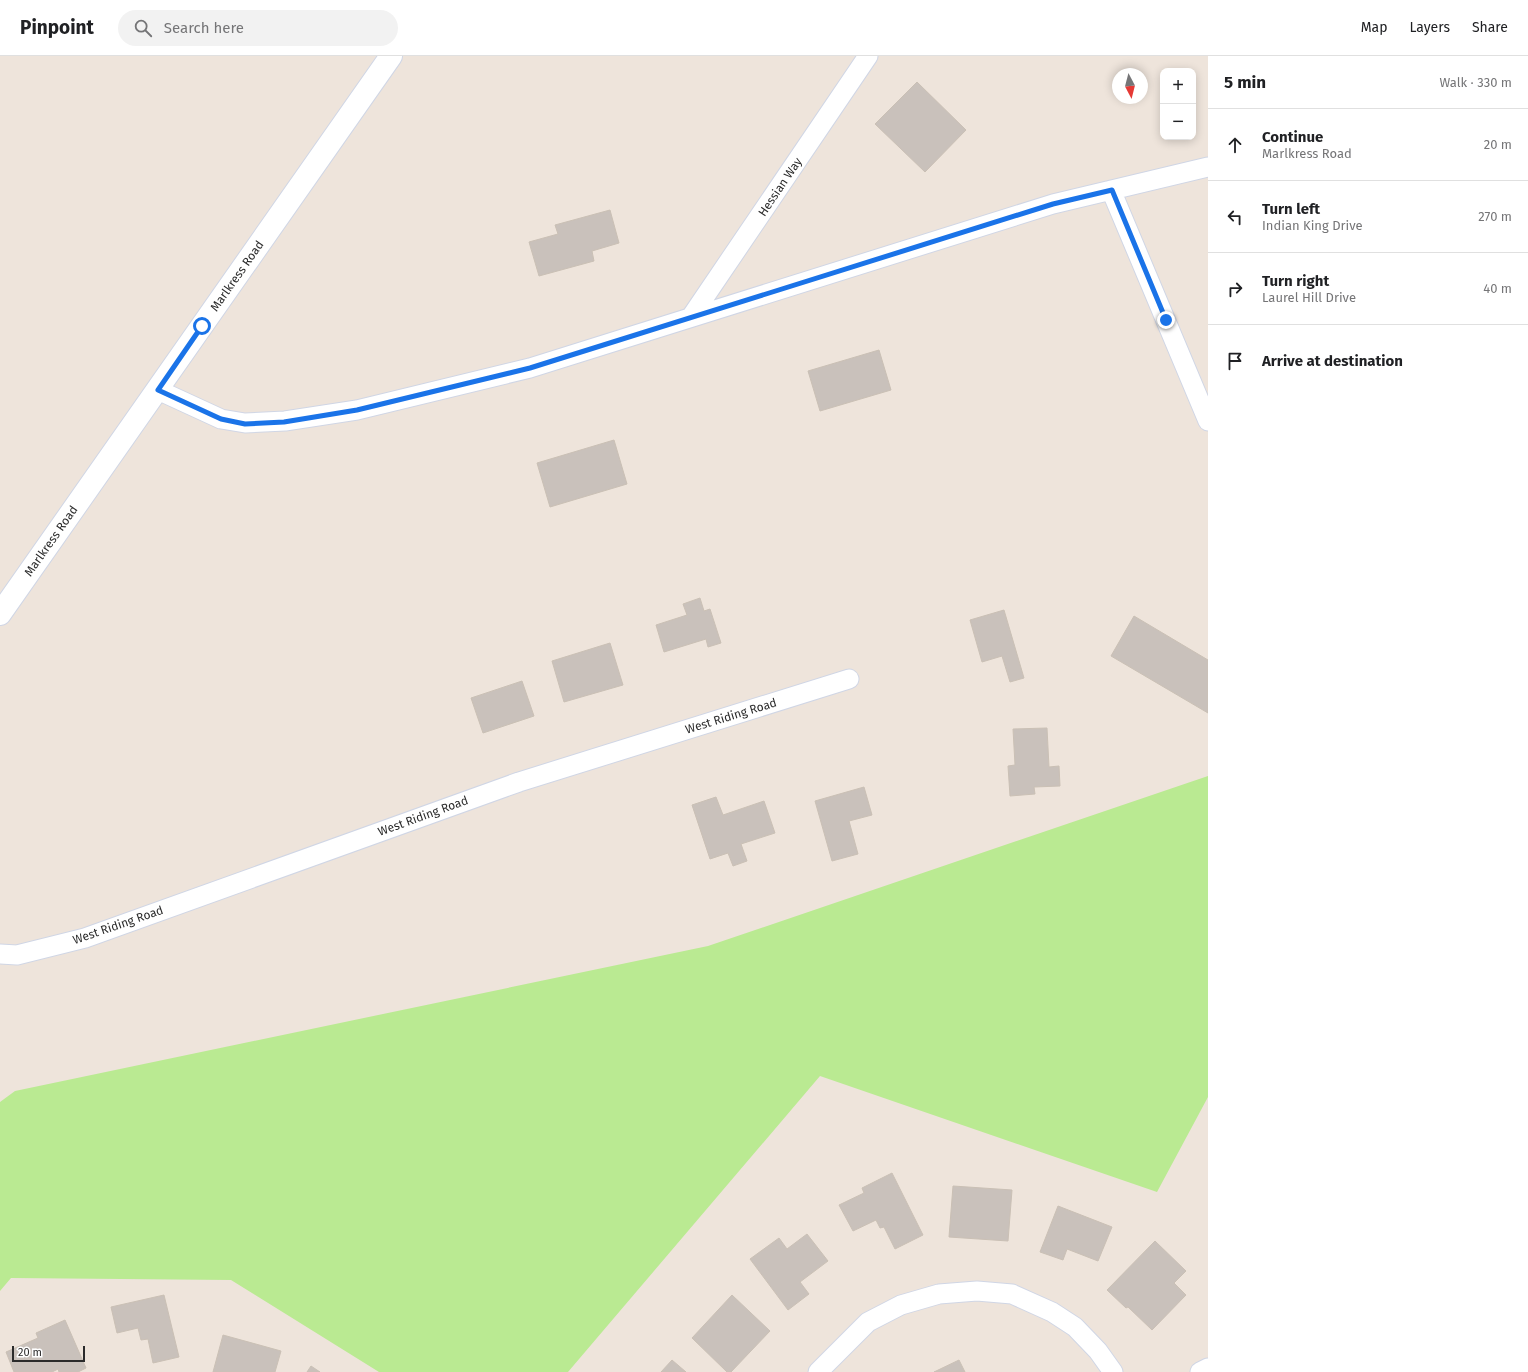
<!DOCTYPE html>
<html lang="en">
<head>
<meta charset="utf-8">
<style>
	:root { --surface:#fff; --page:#f2f2f2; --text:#202124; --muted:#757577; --line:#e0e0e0 }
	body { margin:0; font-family:"Fira Sans",sans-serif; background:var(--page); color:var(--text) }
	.controls { position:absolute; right:12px; top:12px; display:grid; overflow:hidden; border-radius:8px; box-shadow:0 2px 10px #0003 }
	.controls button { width:36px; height:36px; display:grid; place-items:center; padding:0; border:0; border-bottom:1px solid var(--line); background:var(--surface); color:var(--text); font:20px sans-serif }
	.compass { position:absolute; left:1112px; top:12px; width:36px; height:36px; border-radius:50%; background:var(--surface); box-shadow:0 2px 10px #0003; rotate:173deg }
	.scale { position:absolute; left:12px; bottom:10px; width:73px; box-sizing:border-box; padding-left:4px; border:2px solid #2b2b2b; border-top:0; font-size:11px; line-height:14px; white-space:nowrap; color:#2b2b2b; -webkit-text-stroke:3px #fff; paint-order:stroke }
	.stop { position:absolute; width:12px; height:12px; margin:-9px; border:3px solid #1a73e8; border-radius:50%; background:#fff }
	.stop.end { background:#1a73e8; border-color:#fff; box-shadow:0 1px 4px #0008 }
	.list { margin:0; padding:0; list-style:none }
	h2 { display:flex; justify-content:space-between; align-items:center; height:52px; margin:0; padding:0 16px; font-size:17px }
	h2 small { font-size:13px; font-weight:400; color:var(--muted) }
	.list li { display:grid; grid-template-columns:26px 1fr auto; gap:12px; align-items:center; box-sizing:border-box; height:72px; padding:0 16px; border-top:1px solid var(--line) }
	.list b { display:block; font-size:15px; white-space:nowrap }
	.list p { margin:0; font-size:13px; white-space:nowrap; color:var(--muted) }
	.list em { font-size:13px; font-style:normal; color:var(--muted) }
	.icon { flex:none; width:22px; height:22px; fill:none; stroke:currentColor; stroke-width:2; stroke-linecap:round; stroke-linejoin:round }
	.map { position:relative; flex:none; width:1208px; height:1316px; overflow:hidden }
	header { display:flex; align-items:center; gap:24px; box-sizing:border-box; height:56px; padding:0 20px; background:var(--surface); border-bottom:1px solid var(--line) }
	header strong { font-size:19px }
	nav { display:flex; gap:22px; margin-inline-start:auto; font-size:14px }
	.search { width:280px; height:36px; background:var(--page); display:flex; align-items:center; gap:10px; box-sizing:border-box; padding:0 14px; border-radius:22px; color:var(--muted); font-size:15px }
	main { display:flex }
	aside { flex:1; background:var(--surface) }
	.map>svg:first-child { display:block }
</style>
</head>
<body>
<header>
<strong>Pinpoint</strong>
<div class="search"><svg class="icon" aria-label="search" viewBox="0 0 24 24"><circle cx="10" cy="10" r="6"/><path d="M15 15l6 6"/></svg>Search here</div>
<nav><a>Map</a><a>Layers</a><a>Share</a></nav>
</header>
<main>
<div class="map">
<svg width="1208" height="1316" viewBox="0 0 1208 1316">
	<rect width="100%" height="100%" fill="#eee4db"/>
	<path fill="#baea92" d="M1208 720V1041L1157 1136 820 1020 568 1316H379L231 1224 11 1222 0 1235V1046L15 1035 708 890Z"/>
	<path fill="#c9c1bb" stroke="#cac0b5" d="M917 26 966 74 925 116 875 68Z
		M610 154 619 187 592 195 594 205 539 220 529 186 558 178 555 169Z
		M879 294 891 334 820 355 808 315Z
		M614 384 627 428 550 451 537 407Z
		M700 542 704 555 710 553 721 587 708 591 706 583 664 596 656 569 687 559 683 548Z
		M1004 554 1024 622 1010 626 1002 600 982 606 970 564Z
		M1134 560 1208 604V657L1111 600Z
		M610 587 623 629 564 646 552 605Z
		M522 625 534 660 483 677 471 642Z
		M1047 672 1049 711 1059 710 1060 730 1034 731 1035 738 1010 740 1008 710 1015 709 1013 673Z
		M864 731 872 759 849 765 858 798 832 805 815 745Z
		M716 741 723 759 764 745 775 777 741 788 747 805 733 810 728 797 710 803 692 749Z
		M892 1117 923 1179 895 1193 884 1171 880 1172 876 1164 853 1175 839 1149 864 1137 862 1132Z
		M953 1130 1012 1134 1008 1185 949 1181Z
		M1058 1150 1112 1171 1098 1205 1067 1193 1063 1204 1040 1196Z
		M807 1178 828 1205 800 1226 809 1238 788 1254 750 1203 779 1182 787 1193Z
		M1155 1185 1186 1215 1174 1227 1186 1239 1152 1274 1128 1251 1126 1252 1107 1234Z
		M164 1239 179 1301 153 1307 148 1283 141 1284 138 1272 117 1277 111 1251Z
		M732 1239 770 1275 731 1316H727L692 1282Z
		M65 1264 86 1312 78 1316H59L58 1313 52 1316H14L6 1296 38 1282 36 1277Z
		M223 1279 281 1295 275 1316H213Z
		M672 1304 686 1316H661Z
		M959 1304 965 1316H934Z
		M311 1310 320 1316H307Z"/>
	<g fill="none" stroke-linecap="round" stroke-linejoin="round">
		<defs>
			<path id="minor" d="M1111 134 1208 365
				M691 261 868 0
				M158 334 221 363 245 367 285 365 357 354 530 312 1053 148 1208 111
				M0 898 17 899 85 882 519 726 849 623
				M818 1316 868 1266 901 1249 939 1238 977 1235 1012 1238 1052 1256 1075 1271 1098 1295 1113 1316
				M1200 1316 1208 1312"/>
			<path id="tertiary" d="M0 558 391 0"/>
		</defs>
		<use href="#minor" stroke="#d0d6e5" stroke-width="21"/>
		<use href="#tertiary" stroke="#d0d6e5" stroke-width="24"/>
		<use href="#minor" stroke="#fff" stroke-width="19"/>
		<use href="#tertiary" stroke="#fff" stroke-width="22"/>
	</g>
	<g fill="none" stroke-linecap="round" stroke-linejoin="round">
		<path stroke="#1a73e8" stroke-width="5" d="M202 270 158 334 221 363 245 368 284 366 357 354 530 312 1053 148 1112 134 1166 264"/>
	</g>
	<g text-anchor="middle" stroke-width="3.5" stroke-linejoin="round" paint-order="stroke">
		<g font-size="12" fill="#2b2b2b" stroke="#fff">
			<text transform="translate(780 131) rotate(-56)" y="4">Hessian Way</text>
			<text transform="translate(237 220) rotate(-55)" y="4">Marlkress Road</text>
			<text transform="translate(51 485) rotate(-55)" y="4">Marlkress Road</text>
			<text transform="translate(731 660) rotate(-17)" y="4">West Riding Road</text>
			<text transform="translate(423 760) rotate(-20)" y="4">West Riding Road</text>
			<text transform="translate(118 869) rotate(-19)" y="4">West Riding Road</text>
		</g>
	</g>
</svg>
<div class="controls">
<button>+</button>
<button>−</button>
</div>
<svg class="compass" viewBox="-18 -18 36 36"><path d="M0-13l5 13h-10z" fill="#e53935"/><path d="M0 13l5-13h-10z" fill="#757577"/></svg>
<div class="scale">20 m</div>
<div class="stop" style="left:202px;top:270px"></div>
<div class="stop end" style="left:1166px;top:264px"></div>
</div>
<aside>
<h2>5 min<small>Walk · 330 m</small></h2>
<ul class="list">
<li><svg class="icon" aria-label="ahead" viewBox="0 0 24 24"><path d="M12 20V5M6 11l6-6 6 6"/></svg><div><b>Continue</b><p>Marlkress Road</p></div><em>20 m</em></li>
<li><svg class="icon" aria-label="left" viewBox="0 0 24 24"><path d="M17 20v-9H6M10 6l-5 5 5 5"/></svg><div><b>Turn left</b><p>Indian King Drive</p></div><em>270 m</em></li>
<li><svg class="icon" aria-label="right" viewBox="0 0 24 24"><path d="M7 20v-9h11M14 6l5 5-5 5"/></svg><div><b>Turn right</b><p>Laurel Hill Drive</p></div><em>40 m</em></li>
<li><svg class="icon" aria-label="arrive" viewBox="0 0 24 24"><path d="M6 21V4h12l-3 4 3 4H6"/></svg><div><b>Arrive at destination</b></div></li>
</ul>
</aside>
</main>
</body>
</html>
